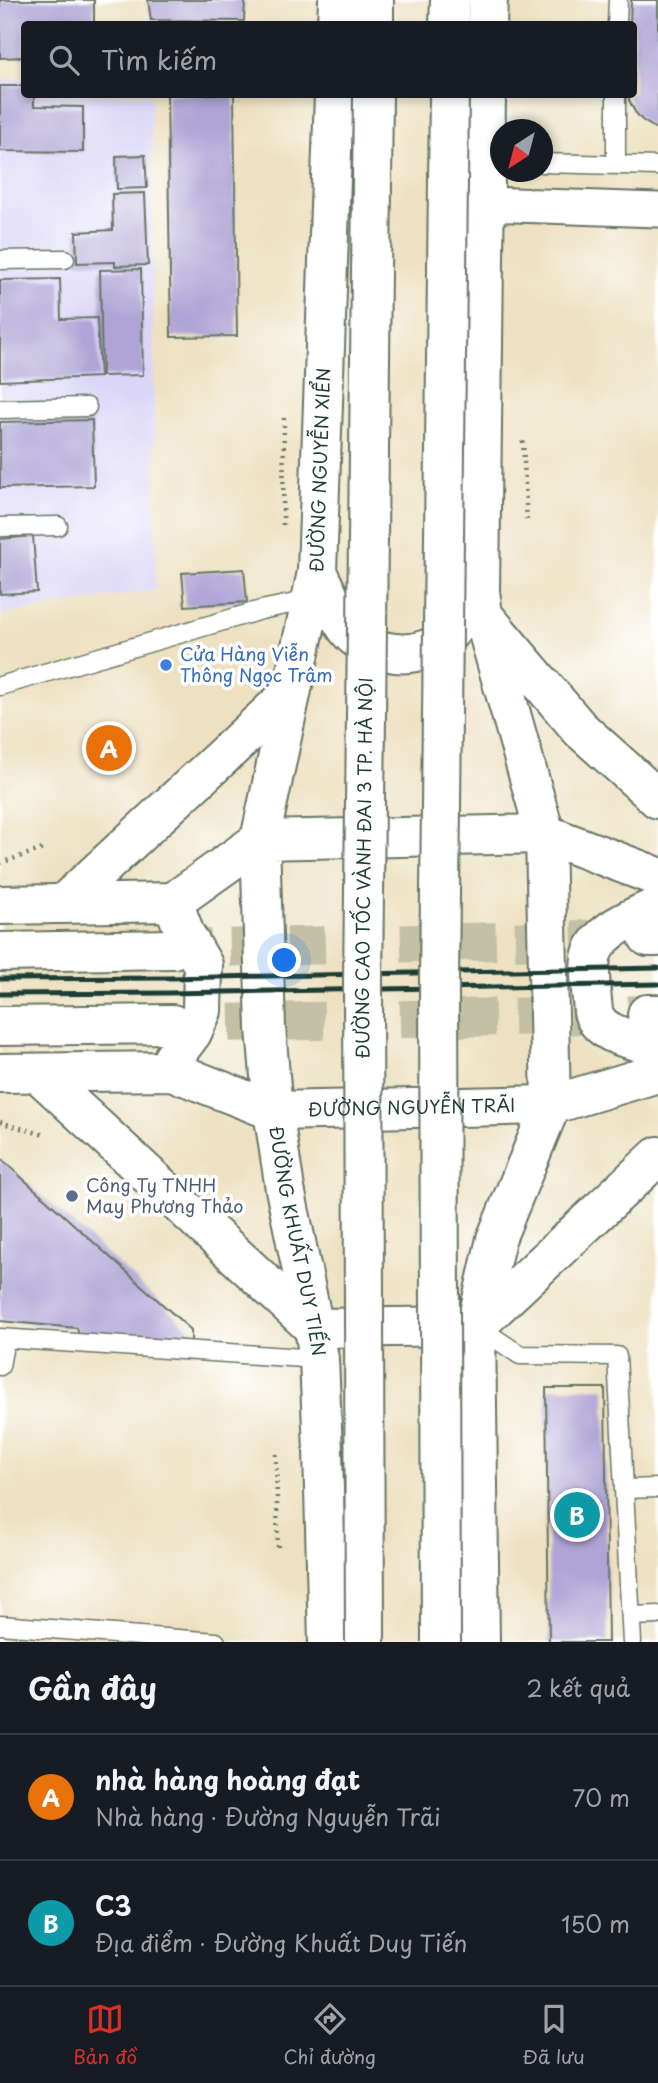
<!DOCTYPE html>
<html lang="vi">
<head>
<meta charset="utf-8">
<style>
	:root { --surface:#171b24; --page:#20242c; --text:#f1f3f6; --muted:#9ea1a6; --line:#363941; --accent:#d93025 }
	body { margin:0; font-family:"Playpen Sans",sans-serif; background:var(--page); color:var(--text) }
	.compass { position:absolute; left:490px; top:119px; width:63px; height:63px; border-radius:50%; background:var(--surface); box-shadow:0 4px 10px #0003; rotate:216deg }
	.you { position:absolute; left:285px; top:961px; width:24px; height:24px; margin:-18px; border:5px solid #fff; border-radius:50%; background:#1a73e8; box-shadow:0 0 0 10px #1a73e833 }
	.badge { display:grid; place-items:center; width:46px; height:46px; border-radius:50%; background:var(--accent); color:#fff; font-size:23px; font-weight:700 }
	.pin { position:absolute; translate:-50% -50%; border:4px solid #fff; box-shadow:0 2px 7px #0006 }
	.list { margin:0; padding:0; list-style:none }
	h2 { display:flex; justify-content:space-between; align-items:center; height:91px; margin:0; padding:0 28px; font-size:30px }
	h2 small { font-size:23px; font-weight:400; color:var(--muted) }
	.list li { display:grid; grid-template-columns:46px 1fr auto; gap:21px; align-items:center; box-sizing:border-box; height:126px; padding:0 28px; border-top:2px solid var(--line) }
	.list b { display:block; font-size:26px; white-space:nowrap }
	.list p { margin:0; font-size:23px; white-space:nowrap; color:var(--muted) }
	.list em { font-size:23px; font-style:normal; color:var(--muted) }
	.icon { flex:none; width:38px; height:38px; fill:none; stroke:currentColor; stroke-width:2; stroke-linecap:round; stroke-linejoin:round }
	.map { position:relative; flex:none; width:658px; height:1642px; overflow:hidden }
	.search { position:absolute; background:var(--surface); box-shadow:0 4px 10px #0003; left:21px; right:21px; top:21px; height:77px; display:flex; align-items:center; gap:18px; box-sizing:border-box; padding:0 24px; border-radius:7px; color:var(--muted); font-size:26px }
	.sheet { height:343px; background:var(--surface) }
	nav { display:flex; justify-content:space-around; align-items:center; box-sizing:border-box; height:98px; border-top:2px solid var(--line); background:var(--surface); font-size:19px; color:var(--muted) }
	nav a { display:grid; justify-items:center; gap:4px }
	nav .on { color:var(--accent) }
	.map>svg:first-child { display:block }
</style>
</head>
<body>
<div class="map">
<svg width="658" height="1642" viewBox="0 0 658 1642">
	<rect width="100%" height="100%" fill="#fff"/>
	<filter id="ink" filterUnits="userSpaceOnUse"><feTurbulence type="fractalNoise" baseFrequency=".0143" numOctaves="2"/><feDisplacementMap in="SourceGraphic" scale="14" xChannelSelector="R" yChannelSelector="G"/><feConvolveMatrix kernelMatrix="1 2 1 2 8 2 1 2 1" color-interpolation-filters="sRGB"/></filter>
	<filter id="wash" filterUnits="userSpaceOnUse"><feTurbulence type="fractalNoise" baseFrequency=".00686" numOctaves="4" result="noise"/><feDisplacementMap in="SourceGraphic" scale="28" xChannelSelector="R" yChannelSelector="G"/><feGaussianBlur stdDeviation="1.57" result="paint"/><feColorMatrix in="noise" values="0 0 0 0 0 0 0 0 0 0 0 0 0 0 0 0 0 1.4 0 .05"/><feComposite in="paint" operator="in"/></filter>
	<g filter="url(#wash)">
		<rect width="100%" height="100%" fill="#ede1c1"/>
		<path fill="#dbd6f7" d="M0 79H24V94L151 95 156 590 0 614Z"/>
		<g id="blocks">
			<path fill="#afa4d5" d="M0 0H94V24H24V57L0 58Z
				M148 0H245L244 21 151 20Z
				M631 0H658V130L642 120 635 112 629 100V94H634V24H630Z
				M0 86H24V94H34V106L83 107V152L0 151Z
				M167 94H234L237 336 171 337Z
				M145 155 147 188 117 189 116 156Z
				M145 193 148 265 115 266V262L77 263 76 232 113 230 112 194Z
				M141 269 143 375 102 376 100 270Z
				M60 279 61 319 97 318 100 377 0 381V280Z
				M92 420 94 486 0 488V422Z
				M33 536 37 592 0 594V539Z
				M244 569 247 602 185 606 182 573Z
				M0 1158 191 1330V1341L80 1338 77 1328 0 1321Z
				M546 1388H605L608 1642H549Z"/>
		</g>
	</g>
	<g filter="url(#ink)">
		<use href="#blocks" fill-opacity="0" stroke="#677665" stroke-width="2"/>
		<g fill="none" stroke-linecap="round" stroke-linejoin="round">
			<path stroke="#c4c0a5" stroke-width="38" stroke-dasharray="38 19" stroke-linecap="butt" d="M173 949 628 938
				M172 1024 647 1014"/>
			<defs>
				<path id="service" d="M617 24 618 0
					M542 163 658 166
					M616 164V94
					M0 260 65 259
					M0 409 87 407
					M0 527 58 526
					M0 686 261 610 310 600
					M478 1327 520 1355 617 1356 632 1642
					M0 1338 319 1359
					M0 1366 5 1339
					M624 1489 658 1488
					M631 1616 658 1615
					M0 1625 216 1642"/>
				<path id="minor" d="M483 204 658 210"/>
				<g id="primary">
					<path d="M337 24 338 0"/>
					<path d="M487 24 488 0"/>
					<path d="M486 94 480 591 483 615 545 834"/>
					<path d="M317 572C327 591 335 613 348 630 365 651 401 659 427 649 442 644 453 629 462 616"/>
					<path d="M63 904 290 694"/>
					<path id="s1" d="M0 905 173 902 260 840 317 572 334 94"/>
					<path d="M648 937H658"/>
					<path d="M0 952 173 949"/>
					<path d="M647 1014H658"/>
					<path d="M0 1026 172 1024"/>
					<path d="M172 1071 173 1058 192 1033 202 1011 203 965 185 934 173 902"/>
					<path id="s2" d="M0 1073 172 1071 273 1111 285 1189 314 1328 319 1359 323 1451 328 1642"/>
					<path d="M38 1073 314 1328 474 1326"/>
					<path d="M480 1642 476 1326 496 1239 551 1105"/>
				</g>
				<g id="trunk">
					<path d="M483 615 580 729 658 799"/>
					<path d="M545 834 551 1105"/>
					<path id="s3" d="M658 877 545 834 260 840 266 1028 273 1111 551 1105 658 1073"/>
					<path d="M658 906C636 917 596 930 591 958 588 975 592 995 593 1012 600 1037 637 1040 658 1047"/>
					<path d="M476 1326 658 1156"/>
				</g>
				<path id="motorway" d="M374 24V0
					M449 24 450 0"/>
			</defs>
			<use href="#service" stroke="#677665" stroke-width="21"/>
			<use href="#minor" stroke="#677665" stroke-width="37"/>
			<use href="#primary" stroke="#677665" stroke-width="42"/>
			<use href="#trunk" stroke="#677665" stroke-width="42"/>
			<use href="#motorway" stroke="#677665" stroke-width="42"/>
			<path stroke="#677665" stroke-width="4.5" stroke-dasharray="2 5" stroke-linecap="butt" d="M523 441 527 524
				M283 525 284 414
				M0 863 46 848
				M0 1122 44 1135
				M276 1454 278 1552"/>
			<use href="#service" stroke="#fff" stroke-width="18"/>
			<use href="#minor" stroke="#fff" stroke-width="33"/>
			<use href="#primary" stroke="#fff" stroke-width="38"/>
			<use href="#trunk" stroke="#fff" stroke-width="38"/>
			<use href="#motorway" stroke="#fff" stroke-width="38"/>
			<path stroke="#1f3d34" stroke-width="5" d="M0 979 168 978 658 968
				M0 994 168 993 658 984"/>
			<defs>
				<g id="motorway-bridge">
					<path id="s4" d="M365 1642 363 982 373 94"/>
					<path d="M441 1642 439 982 449 94"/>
				</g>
			</defs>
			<use href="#motorway-bridge" stroke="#677665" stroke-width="42" stroke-linecap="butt"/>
			<use href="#motorway-bridge" stroke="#fff" stroke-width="38"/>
		</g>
	</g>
	<circle fill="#3f7fe0" stroke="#fff" stroke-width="2.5" cx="166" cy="665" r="7"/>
	<circle fill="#5c6f8a" stroke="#fff" stroke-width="2.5" cx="72" cy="1196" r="7"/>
	<g text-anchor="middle" stroke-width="7" stroke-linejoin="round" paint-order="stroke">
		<g font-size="18" fill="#1f3d34" stroke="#fff">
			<text dy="6" stroke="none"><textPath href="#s1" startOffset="656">ĐƯỜNG NGUYỄN XIỂN</textPath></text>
			<text dy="6" stroke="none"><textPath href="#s4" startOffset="774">ĐƯỜNG CAO TỐC VÀNH ĐAI 3 TP. HÀ NỘI</textPath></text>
			<text dy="6" stroke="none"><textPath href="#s3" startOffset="816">ĐƯỜNG NGUYỄN TRÃI</textPath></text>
			<text dy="6" stroke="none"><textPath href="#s2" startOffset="413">ĐƯỜNG KHUẤT DUY TIẾN</textPath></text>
		</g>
		<g font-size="18" fill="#366cbe" stroke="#fff" text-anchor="start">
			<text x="180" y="661">Cửa Hàng Viễn<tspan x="180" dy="21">Thông Ngọc Trâm</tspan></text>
		</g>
		<g font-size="18" fill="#4e5e75" stroke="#fff" text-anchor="start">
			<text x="86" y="1192">Công Ty TNHH<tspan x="86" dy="21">May Phương Thảo</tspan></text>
		</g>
	</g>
</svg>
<svg class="compass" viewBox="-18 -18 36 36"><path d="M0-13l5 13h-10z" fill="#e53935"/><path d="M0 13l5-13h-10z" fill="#9ea1a6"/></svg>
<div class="you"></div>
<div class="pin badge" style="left:109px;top:748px;background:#e8710a">A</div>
<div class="pin badge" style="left:577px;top:1515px;background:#0f9aa8">B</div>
<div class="search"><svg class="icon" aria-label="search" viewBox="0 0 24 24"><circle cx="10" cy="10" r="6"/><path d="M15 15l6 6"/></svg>Tìm kiếm</div>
</div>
<section class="sheet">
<h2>Gần đây<small>2 kết quả</small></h2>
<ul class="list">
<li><span class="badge" style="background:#e8710a">A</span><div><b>nhà hàng hoàng đạt</b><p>Nhà hàng · Đường Nguyễn Trãi</p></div><em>70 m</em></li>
<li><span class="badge" style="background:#0f9aa8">B</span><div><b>C3</b><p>Địa điểm · Đường Khuất Duy Tiến</p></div><em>150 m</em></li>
</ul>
</section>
<nav>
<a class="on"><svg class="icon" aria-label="map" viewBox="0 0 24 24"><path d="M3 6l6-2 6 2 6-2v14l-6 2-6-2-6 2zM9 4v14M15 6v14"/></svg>Bản đồ</a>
<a><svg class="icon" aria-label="directions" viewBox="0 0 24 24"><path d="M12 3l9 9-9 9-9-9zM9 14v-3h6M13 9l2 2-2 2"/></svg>Chỉ đường</a>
<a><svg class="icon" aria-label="saved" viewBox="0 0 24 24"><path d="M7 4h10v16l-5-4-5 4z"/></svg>Đã lưu</a>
</nav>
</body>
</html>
